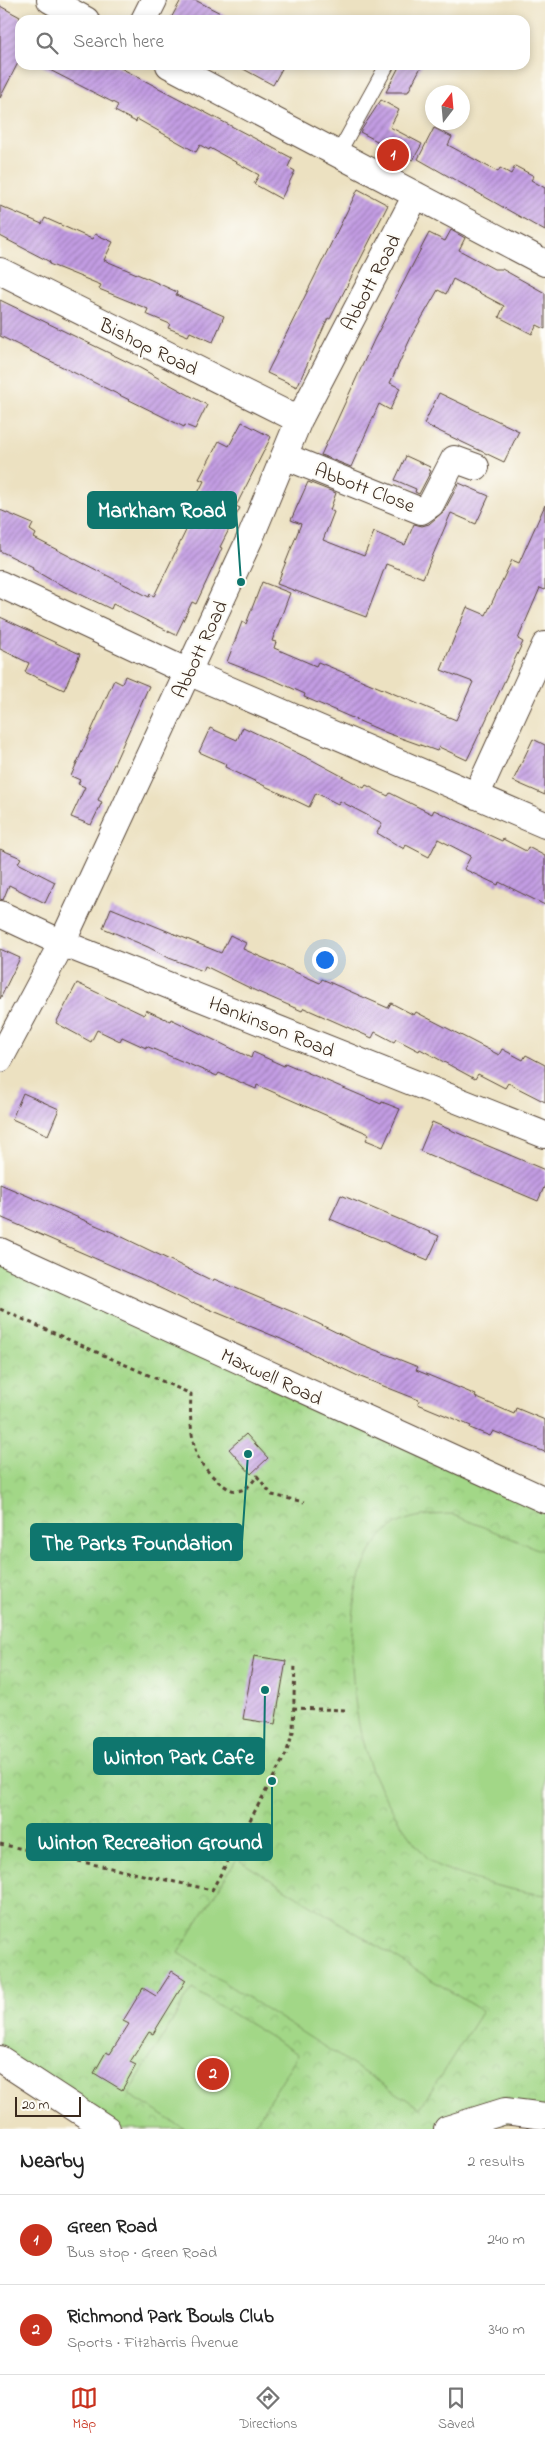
<!DOCTYPE html>
<html lang="en">
<head>
<meta charset="utf-8">
<style>
	:root { --surface:#fff; --page:#f6f6f6; --text:#222; --muted:#767676; --line:#e0e0e0; --accent:#c8321e }
	body { margin:0; font-family:"Indie Flower",sans-serif; background:var(--page); color:var(--text) }
	.compass { position:absolute; left:425px; top:85px; width:45px; height:45px; border-radius:50%; background:var(--surface); box-shadow:0 2px 8px #0003; rotate:16deg }
	.scale { position:absolute; left:15px; bottom:12px; width:66px; box-sizing:border-box; padding-left:5px; border:2px solid #3b2a1e; border-top:0; font-size:14px; line-height:18px; white-space:nowrap; color:#3b2a1e; -webkit-text-stroke:4px #fdfcf7; paint-order:stroke }
	.you { position:absolute; left:324px; top:959px; width:18px; height:18px; margin:-12px; border:4px solid #fff; border-radius:50%; background:#1a73e8; box-shadow:0 0 0 8px #1a73e833 }
	.badge { display:grid; place-items:center; width:32px; height:32px; border-radius:50%; background:var(--accent); color:#fff; font-size:16px; font-weight:700 }
	.pin { position:absolute; translate:-50% -50%; border:2px solid #fff; box-shadow:0 1px 5px #0006 }
	.list { margin:0; padding:0; list-style:none }
	h2 { display:flex; justify-content:space-between; align-items:center; height:65px; margin:0; padding:0 20px; font-size:21px }
	h2 small { font-size:16px; font-weight:400; color:var(--muted) }
	.list li { display:grid; grid-template-columns:32px 1fr auto; gap:15px; align-items:center; box-sizing:border-box; height:90px; padding:0 20px; border-top:1px solid var(--line) }
	.list b { display:block; font-size:19px; white-space:nowrap }
	.list p { margin:0; font-size:16px; white-space:nowrap; color:var(--muted) }
	.list em { font-size:16px; font-style:normal; color:var(--muted) }
	.icon { flex:none; width:28px; height:28px; fill:none; stroke:currentColor; stroke-width:2; stroke-linecap:round; stroke-linejoin:round }
	.map { position:relative; flex:none; width:545px; height:2129px; overflow:hidden }
	.search { position:absolute; background:var(--surface); box-shadow:0 2px 8px #0003; left:15px; right:15px; top:15px; height:55px; display:flex; align-items:center; gap:12px; box-sizing:border-box; padding:0 18px; border-radius:15px; color:var(--muted); font-size:19px }
	.sheet { height:245px; background:var(--surface) }
	nav { display:flex; justify-content:space-around; align-items:center; box-sizing:border-box; height:70px; border-top:1px solid var(--line); background:var(--surface); font-size:14px; color:var(--muted) }
	nav a { display:grid; justify-items:center; gap:2px }
	nav .on { color:var(--accent) }
	.map>svg:first-child { display:block }
</style>
</head>
<body>
<div class="map">
<svg width="545" height="2129" viewBox="0 0 545 2129">
	<defs>
		<pattern id="park-crowns" width="20" height="18" patternUnits="userSpaceOnUse" patternTransform="scale(1.25)"><rect width="20" height="18" fill="#a2d787"/><path d="M2 6a3 3 0 1 1 6 0M12 15a3 3 0 1 1 6 0" fill="none" stroke="#8cb974"/></pattern>
		<pattern id="building-hatch" width="6" height="6" patternUnits="userSpaceOnUse" patternTransform="scale(1.25)"><rect width="6" height="6" fill="#c29ce3"/><path d="M-1 1l2-2M0 6l6-6M5 7l2-2" fill="none" stroke="#9f7fb7"/></pattern>
	</defs>
	<rect width="100%" height="100%" fill="#fdfcf7"/>
	<filter id="ink" filterUnits="userSpaceOnUse"><feTurbulence type="fractalNoise" baseFrequency=".02" numOctaves="2"/><feDisplacementMap in="SourceGraphic" scale="10" xChannelSelector="R" yChannelSelector="G"/><feConvolveMatrix kernelMatrix="1 2 1 2 8 2 1 2 1" color-interpolation-filters="sRGB"/></filter>
	<filter id="wash" filterUnits="userSpaceOnUse"><feTurbulence type="fractalNoise" baseFrequency=".0096" numOctaves="4" result="noise"/><feDisplacementMap in="SourceGraphic" scale="20" xChannelSelector="R" yChannelSelector="G"/><feGaussianBlur stdDeviation="1.12" result="paint"/><feColorMatrix in="noise" values="0 0 0 0 0 0 0 0 0 0 0 0 0 0 0 0 0 1.4 0 .05"/><feComposite in="paint" operator="in"/></filter>
	<g filter="url(#wash)">
		<rect width="100%" height="100%" fill="#ece1c1"/>
		<path fill="url(#park-crowns)" stroke="#6e8052" d="M0 1251 545 1502V2118L453 2129H107L0 2059Z"/>
		<path fill="#a2d787" stroke="#6e8052" d="M451 1514 545 1552V1895C513 1891 483 1883 453 1872 447 1869 438 1867 433 1863 409 1842 376 1787 367 1757 349 1702 338 1572 387 1531 405 1515 428 1515 451 1514Z
			M237 1859 482 2011 420 2108 178 1953Z
			M192 1989 298 2054 252 2129H185L128 2094Z"/>
		<g id="blocks">
			<path fill="url(#building-hatch)" d="M181 0H195L234 20H170Z
				M0 6 20 17V59L0 98Z
				M40 65H115L292 158 288 167 295 171 281 199 254 184 259 175 210 148 209 150 200 145 196 152 137 119 136 122 115 111 118 105Z
				M236 65H284L273 85Z
				M400 65H422L408 92H386Z
				M381 100 399 110 390 127 422 144 413 160 360 132Z
				M434 128 452 137 448 145 498 172 500 168 511 174 515 166 534 176 531 180 545 188V231L418 159Z
				M358 189 388 205 330 319 328 318 297 387 267 373Z
				M0 206 42 224 45 218 92 239 95 234 113 242 104 260 151 280 177 292 176 295 224 316 213 342 190 332 188 336 168 328 170 324 146 314 148 309 99 289 101 285 49 264 50 262 0 236Z
				M451 230 465 238 459 250 494 269H502L545 293V329L537 325 532 334 499 317 504 306 453 279 446 294 438 290 412 335 390 383 400 388 390 410 379 404 351 467 321 455 374 340 429 233 445 241Z
				M0 300 140 368 207 405 195 429 185 425 184 427 0 336Z
				M439 393 519 431 504 462 424 424Z
				M242 422 271 437 236 506 240 508 220 547 222 548 196 604 192 602 176 635 113 604 111 609 51 580 32 569 33 567 0 551V510L33 524 30 530 36 534 34 538 149 597 150 594 154 596 197 508 192 505 204 481 199 479 219 441 229 446Z
				M406 456 430 467 429 470 431 471 419 494 415 492 416 489 395 480Z
				M308 482 336 493 330 510 334 512 323 540 364 556 374 532 405 545 414 524 422 526 429 524 444 511 459 483 489 496 476 524 451 513 423 578 386 564 366 617 277 584 301 524 291 520Z
				M545 505V590L540 588 518 639 523 642 467 760 439 747 437 751 387 733 304 697 305 694 276 681 227 662 242 622 246 624 262 582 290 593 272 641 276 642 274 648 316 666 318 662 340 671 456 720 473 682 441 670 467 607 486 615 512 560 519 563Z
				M0 617 80 654 64 690 25 672 29 663 0 649Z
				M125 676 149 686 98 800 102 802 91 825 71 817 85 787 78 784 80 780 71 776 114 680 122 684Z
				M243 727 314 761 364 788 366 785 388 796 390 793 432 814 434 810 502 841 503 839 526 851 528 847 545 856V905L499 882 498 885 464 869 471 856 438 839 429 857 406 845 404 849 377 833 382 823 340 801 338 804 316 793 309 807 225 767 226 764 199 752 210 728 237 740Z
				M533 739 545 745V795L513 781Z
				M0 849 21 858 18 863 55 882 45 903 9 885 3 900 0 899Z
				M111 908 221 953 230 935 246 943 243 949 320 983 322 979 388 1008 391 1003 414 1015 416 1012 499 1055 502 1049 523 1060 526 1055 545 1065V1102L508 1083 505 1088 478 1074 475 1079 420 1049 419 1051 396 1039 394 1042 375 1032 372 1038 304 1008 302 1011 256 991 205 966 203 971 169 958 148 947 103 928Z
				M0 949 20 958 0 999Z
				M77 983 144 1015 146 1010 170 1021 171 1019 251 1058 253 1052 284 1066 285 1063 381 1104 382 1102 400 1109 383 1147 366 1140 369 1134 257 1085 256 1089 219 1073 217 1076 146 1046V1048L122 1037 120 1041 97 1030 91 1042 56 1023Z
				M23 1093 59 1109 48 1135 12 1119Z
				M432 1122 545 1170V1185L538 1201 420 1151Z
				M0 1184 114 1233 213 1281 214 1279 307 1318 358 1343 418 1367 416 1370 476 1395 475 1397 514 1414 516 1408 545 1420V1452L493 1431 490 1436 470 1428 471 1426 418 1404 419 1400 358 1376 281 1339 194 1303 193 1304 140 1278 0 1217Z
				M341 1195 439 1236 428 1260 330 1219Z
				M246 1434 268 1458 251 1474 229 1449Z
				M254 1656 286 1661 275 1724 243 1719Z
				M172 1971 186 1980 153 2034 149 2032 130 2062 136 2065 122 2090 94 2073 106 2052 110 2054 129 2024 123 2021 143 1988 156 1996Z"/>
		</g>
	</g>
	<g filter="url(#ink)">
		<use href="#blocks" fill-opacity="0" stroke="#564536" stroke-width="1"/>
		<g fill="none" stroke-linecap="round" stroke-linejoin="round">
			<defs>
				<path id="lane" d="M338 154 387 65"/>
				<path id="street" d="M50 0 86 20
					M144 20 154 0
					M169 65 545 263
					M0 271 299 420
					M284 456 421 511 431 504 454 459 476 467
					M0 584 188 672 545 825
					M476 796 545 645
					M0 914 62 943 545 1135
					M0 1059 62 943 251 536 299 420 416 195
					M0 1251 545 1500
					M0 2059 107 2129
					M447 2129 505 2111 545 2116"/>
			</defs>
			<use href="#lane" stroke="#564536" stroke-width="16"/>
			<use href="#street" stroke="#564536" stroke-width="28"/>
			<path stroke="#564536" stroke-width="3" stroke-dasharray="4 4" stroke-linecap="butt" d="M0 1309 191 1394C190 1413 190 1436 197 1455 201 1466 223 1490 236 1491 246 1491 252 1483 257 1476L272 1495 304 1502
				M293 1708 346 1710
				M0 1844 212 1890 286 1754 293 1732 295 1663"/>
			<use href="#lane" stroke="#fff" stroke-width="14"/>
			<use href="#street" stroke="#fff" stroke-width="26"/>
		</g>
	</g>
	<g text-anchor="middle" stroke-width="4.5" stroke-linejoin="round" paint-order="stroke">
		<g font-size="20" fill="#3b2a1e" stroke="#fdfcf7">
			<text transform="translate(370 282) rotate(-62)" y="7">Abbott Road</text>
			<text transform="translate(149 346) rotate(26)" y="7">Bishop Road</text>
			<text transform="translate(365 487) rotate(21)" y="7">Abbott Close</text>
			<text transform="translate(199 649) rotate(-65)" y="7">Abbott Road</text>
			<text transform="translate(272 1026) rotate(22)" y="7">Hankinson Road</text>
			<text transform="translate(272 1376) rotate(25)" y="7">Maxwell Road</text>
		</g>
	</g>
	<path fill="none" stroke="#0f766e" stroke-width="2" d="M241 582L236 510M248 1454L242 1542M265 1690L264 1756M272 1781L272 1842"/>
	<g fill="#0f766e" stroke="#fdfcf7" stroke-width="2">
		<circle cx="241" cy="582" r="5"/>
		<circle cx="248" cy="1454" r="5"/>
		<circle cx="265" cy="1690" r="5"/>
		<circle cx="272" cy="1781" r="5"/>
	</g>
	<g fill="#0f766e" stroke="#0f766e" stroke-width="2">
		<rect x="88" y="492" width="148" height="36" rx="5"/>
		<rect x="31" y="1524" width="211" height="36" rx="5"/>
		<rect x="94" y="1738" width="170" height="36" rx="5"/>
		<rect x="27" y="1824" width="245" height="36" rx="5"/>
	</g>
	<g font-size="21" text-anchor="middle" font-weight="bold" fill="#fff">
		<text x="162" y="517">Markham Road</text>
		<text x="137" y="1550">The Parks Foundation</text>
		<text x="179" y="1764">Winton Park Cafe</text>
		<text x="150" y="1849">Winton Recreation Ground</text>
	</g>
</svg>
<svg class="compass" viewBox="-18 -18 36 36"><path d="M0-13l5 13h-10z" fill="#e53935"/><path d="M0 13l5-13h-10z" fill="#767676"/></svg>
<div class="scale">20 m</div>
<div class="you"></div>
<div class="pin badge" style="left:393px;top:155px">1</div>
<div class="pin badge" style="left:213px;top:2074px">2</div>
<div class="search"><svg class="icon" aria-label="search" viewBox="0 0 24 24"><circle cx="10" cy="10" r="6"/><path d="M15 15l6 6"/></svg>Search here</div>
</div>
<section class="sheet">
<h2>Nearby<small>2 results</small></h2>
<ul class="list">
<li><span class="badge">1</span><div><b>Green Road</b><p>Bus stop · Green Road</p></div><em>240 m</em></li>
<li><span class="badge">2</span><div><b>Richmond Park Bowls Club</b><p>Sports · Fitzharris Avenue</p></div><em>340 m</em></li>
</ul>
</section>
<nav>
<a class="on"><svg class="icon" aria-label="map" viewBox="0 0 24 24"><path d="M3 6l6-2 6 2 6-2v14l-6 2-6-2-6 2zM9 4v14M15 6v14"/></svg>Map</a>
<a><svg class="icon" aria-label="directions" viewBox="0 0 24 24"><path d="M12 3l9 9-9 9-9-9zM9 14v-3h6M13 9l2 2-2 2"/></svg>Directions</a>
<a><svg class="icon" aria-label="saved" viewBox="0 0 24 24"><path d="M7 4h10v16l-5-4-5 4z"/></svg>Saved</a>
</nav>
</body>
</html>
